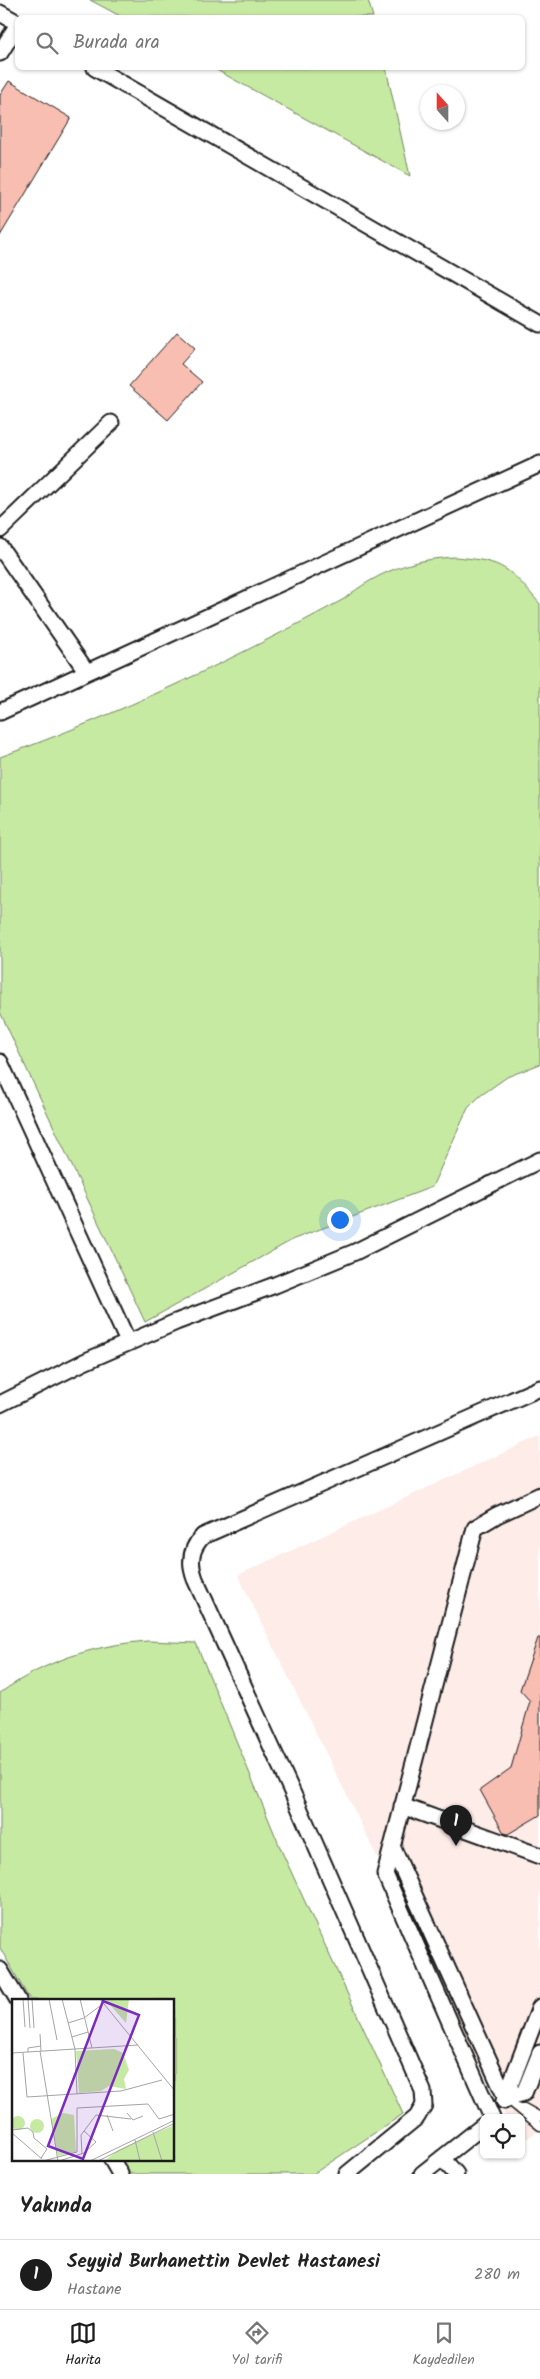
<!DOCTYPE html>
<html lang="tr">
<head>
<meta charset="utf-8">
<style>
	:root { --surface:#fff; --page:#f2f2f2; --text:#222; --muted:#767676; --line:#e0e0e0; --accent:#1c1c1c }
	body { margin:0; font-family:Kalam,sans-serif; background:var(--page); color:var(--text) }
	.controls { position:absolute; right:15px; bottom:15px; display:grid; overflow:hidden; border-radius:8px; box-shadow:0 1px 4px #0004 }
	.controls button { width:45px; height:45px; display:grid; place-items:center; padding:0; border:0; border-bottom:1px solid var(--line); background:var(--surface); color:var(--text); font:25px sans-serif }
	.compass { position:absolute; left:420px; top:85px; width:45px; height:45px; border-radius:50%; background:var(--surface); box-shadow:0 1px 4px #0004; rotate:339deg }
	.you { position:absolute; left:339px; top:1219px; width:18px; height:18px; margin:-12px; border:4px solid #fff; border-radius:50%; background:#1a73e8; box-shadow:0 0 0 8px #1a73e833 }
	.badge { display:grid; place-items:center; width:32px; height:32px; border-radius:50%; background:var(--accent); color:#fff; font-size:16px; font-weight:700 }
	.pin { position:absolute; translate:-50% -41px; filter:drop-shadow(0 1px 2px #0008) }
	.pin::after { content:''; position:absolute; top:26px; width:18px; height:15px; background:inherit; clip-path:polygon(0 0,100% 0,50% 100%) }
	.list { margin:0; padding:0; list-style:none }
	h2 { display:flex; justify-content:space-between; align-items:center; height:65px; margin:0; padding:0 20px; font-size:21px }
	h2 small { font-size:16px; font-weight:400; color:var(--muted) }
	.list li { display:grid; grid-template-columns:32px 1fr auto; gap:15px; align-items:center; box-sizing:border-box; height:70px; padding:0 20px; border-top:1px solid var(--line) }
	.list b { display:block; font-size:19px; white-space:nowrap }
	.list p { margin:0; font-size:16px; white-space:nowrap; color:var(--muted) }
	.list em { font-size:16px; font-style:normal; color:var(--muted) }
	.icon { flex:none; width:28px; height:28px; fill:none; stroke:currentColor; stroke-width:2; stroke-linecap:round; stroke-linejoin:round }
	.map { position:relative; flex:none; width:540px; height:2174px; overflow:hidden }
	.search { position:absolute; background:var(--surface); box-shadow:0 1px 4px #0004; left:15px; right:15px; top:15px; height:55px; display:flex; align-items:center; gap:12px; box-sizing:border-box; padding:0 18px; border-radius:8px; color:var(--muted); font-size:19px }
	.sheet { height:135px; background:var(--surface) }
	nav { display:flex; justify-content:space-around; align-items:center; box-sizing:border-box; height:70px; border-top:1px solid var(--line); background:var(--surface); font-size:14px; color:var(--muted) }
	nav a { display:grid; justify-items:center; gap:2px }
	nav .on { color:var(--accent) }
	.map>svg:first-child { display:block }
</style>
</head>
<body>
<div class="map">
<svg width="540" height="2174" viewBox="0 0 540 2174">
	<rect width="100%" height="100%" fill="#fff"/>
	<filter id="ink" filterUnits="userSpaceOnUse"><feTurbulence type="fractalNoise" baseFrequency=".02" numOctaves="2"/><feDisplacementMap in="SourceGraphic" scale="10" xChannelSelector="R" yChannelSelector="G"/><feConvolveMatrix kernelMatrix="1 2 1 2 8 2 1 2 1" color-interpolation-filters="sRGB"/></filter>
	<g filter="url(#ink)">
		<path fill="#fdece8" d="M540 1436V2130L521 2142V2118H506L238 1575Z"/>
		<path fill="#c7eaa3" stroke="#728360" d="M90 0H368L373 17H122Z
			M213 68H386L410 176Z
			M455 557C505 561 509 568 540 604V1064L507 1077 480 1096 468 1108 432 1187 294 1239 145 1322 0 1012V757C119 714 233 660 344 599 377 572 412 559 455 557Z
			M148 1641 196 1643 282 1852 403 2114 313 2174H130L122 2160H174V2000H30L0 1948V1693C45 1661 93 1645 148 1641Z"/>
		<path fill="#f8beb1" stroke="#1c1c1c" d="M9 81 71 118 0 236V95Z
			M177 332 195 348 181 364 202 382 168 420 129 386Z
			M538 1638H540V1815L508 1834 504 1833 480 1790 511 1768 530 1701 520 1690Z"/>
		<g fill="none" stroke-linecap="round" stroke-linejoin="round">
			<defs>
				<path id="service" d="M506 2098 540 2126
					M524 2108 540 2117"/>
				<path id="minor" d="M0 13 18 23
					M0 53 18 24
					M95 68 540 324
					M0 530 111 423
					M0 547 87 672
					M0 712 540 464
					M0 1062 128 1342
					M0 1404 84 1362 176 1322 275 1285 355 1252 540 1160
					M402 1806 540 1856
					M392 1846 506 2098
					M0 1970 18 2000
					M506 2098 524 2093 540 2053
					M504 2101 540 2007
					M492 2118 385 1874 475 1528 497 1515 540 1495
					M442 2158 456 2174
					M112 2160 120 2174
					M347 2174 417 2117 424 2105 423 2091 298 1805 195 1579C189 1563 190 1549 203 1536L540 1388
					M422 2174 484 2125"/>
			</defs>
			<use href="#service" stroke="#1c1c1c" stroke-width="11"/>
			<use href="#minor" stroke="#1c1c1c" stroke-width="19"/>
			<use href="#service" stroke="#fff" stroke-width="8"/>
			<use href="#minor" stroke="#fff" stroke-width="15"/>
		</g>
	</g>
	<g transform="translate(12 1999)">
		<rect width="162" height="162" fill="#fff"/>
		<path d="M93 0H117L114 24ZM102 50 111 54 117 71 112 80 114 90 97 87 89 92 67 94 64 52ZM51 114 62 116 64 153 46 157 39 120ZM-1 124a7 7 0 1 1 14 0a7 7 0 1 1-14 0ZM18 127a7 7 0 1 1 14 0a7 7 0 1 1-14 0ZM162 126V162H92L108 150Z" fill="#c7eaa3"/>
		<path fill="none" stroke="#a4a4a4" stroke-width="1" d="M11 0 13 28M16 0 18 29M20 0 22 29M37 0 45 41M50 0 63 50 65 95M68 0 80 49M88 0 163 92M56 24 72 19 92 4M28 35 29 52M60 38 76 33M28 52 46 162M16 53V49L29 47M0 54 126 46M11 54 15 98 109 92 150 81M115 114 121 121 131 117M95 116 101 132M0 131 16 129 21 133 22 139 35 150 29 159M141 133 150 162M0 134 30 160M123 141 128 162M70 155 69 136 84 116 119 120M31 162 65 153V109L136 105 147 120 163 115M47 162 72 154 84 143 72 132M78 162 163 121M86 162 163 124"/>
		<path fill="#7b2cbf" fill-opacity="0.15" stroke="#7b2cbf" stroke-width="2.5" d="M91 2 127 16 71 160 36 147Z"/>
		<rect width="162" height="162" fill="none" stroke="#1c1c1c" stroke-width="2.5"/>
	</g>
</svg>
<div class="controls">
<button><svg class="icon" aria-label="locate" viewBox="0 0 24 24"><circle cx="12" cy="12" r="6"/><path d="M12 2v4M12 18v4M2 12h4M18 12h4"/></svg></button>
</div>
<svg class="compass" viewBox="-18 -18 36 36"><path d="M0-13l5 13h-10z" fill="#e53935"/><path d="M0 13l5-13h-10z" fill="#767676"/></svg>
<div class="you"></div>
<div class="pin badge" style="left:456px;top:1846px">1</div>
<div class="search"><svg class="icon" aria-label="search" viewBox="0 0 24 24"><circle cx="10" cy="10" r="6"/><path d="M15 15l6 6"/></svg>Burada ara</div>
</div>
<section class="sheet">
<h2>Yakında<small></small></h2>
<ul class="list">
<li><span class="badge">1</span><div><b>Seyyid Burhanettin Devlet Hastanesi</b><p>Hastane</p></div><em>280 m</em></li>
</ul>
</section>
<nav>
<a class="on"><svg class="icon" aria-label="map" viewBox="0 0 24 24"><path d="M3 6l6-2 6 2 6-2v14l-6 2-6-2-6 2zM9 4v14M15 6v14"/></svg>Harita</a>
<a><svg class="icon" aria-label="directions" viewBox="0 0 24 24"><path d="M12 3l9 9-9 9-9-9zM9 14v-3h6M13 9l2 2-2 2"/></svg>Yol tarifi</a>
<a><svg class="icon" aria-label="saved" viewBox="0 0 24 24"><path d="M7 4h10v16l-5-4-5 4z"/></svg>Kaydedilen</a>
</nav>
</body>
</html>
